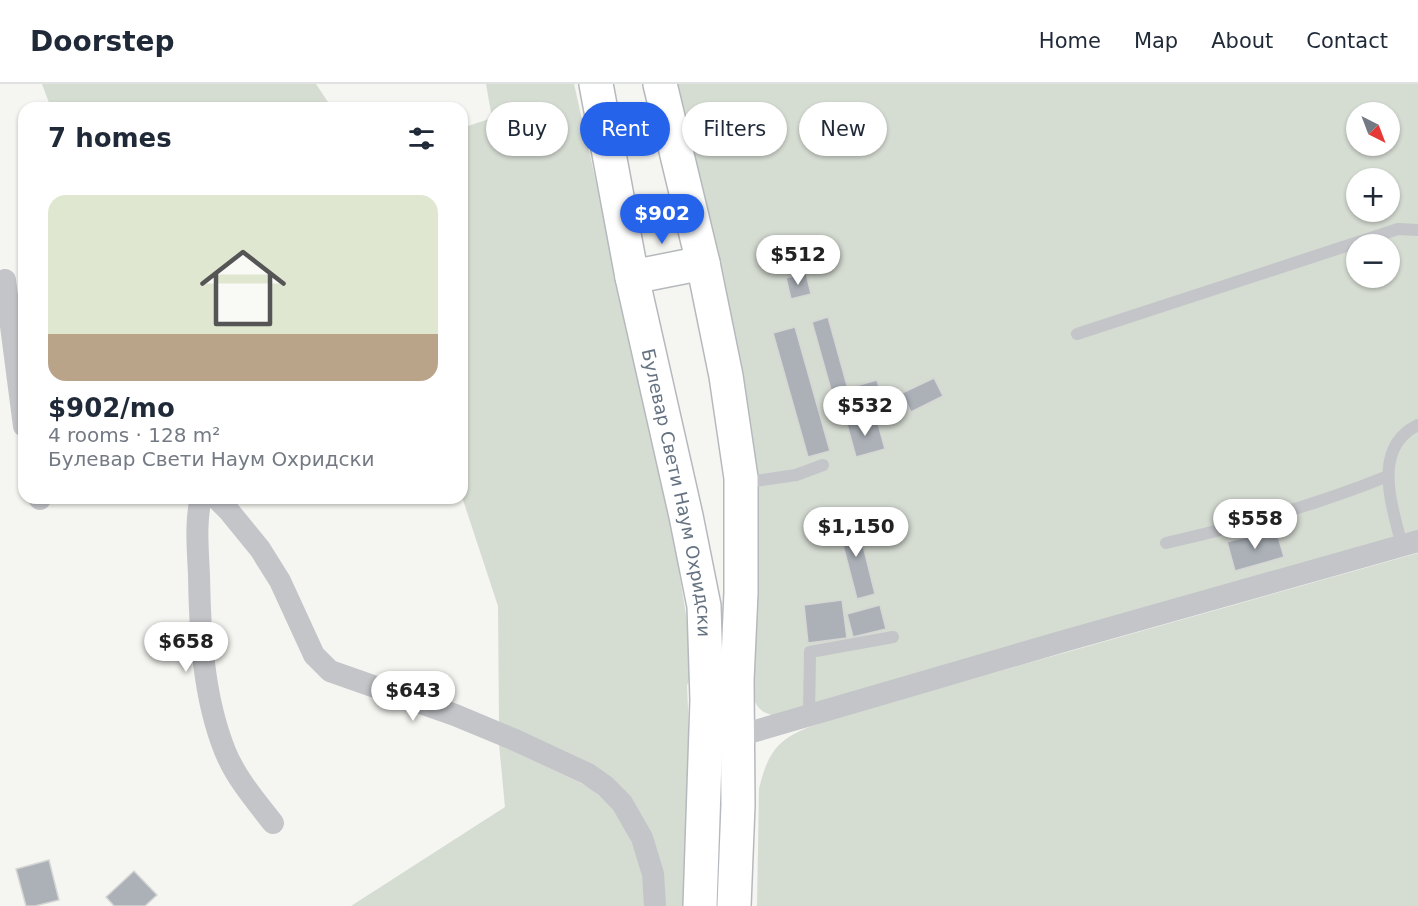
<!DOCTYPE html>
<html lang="en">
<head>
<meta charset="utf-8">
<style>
	:root { --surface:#fff; --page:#f2f2f3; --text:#1f2937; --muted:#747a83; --line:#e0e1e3; --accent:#2563eb }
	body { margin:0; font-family:"DejaVu Sans",sans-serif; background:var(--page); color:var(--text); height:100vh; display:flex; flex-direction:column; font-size:22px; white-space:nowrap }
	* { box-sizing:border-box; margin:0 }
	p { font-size:20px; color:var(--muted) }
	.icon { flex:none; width:33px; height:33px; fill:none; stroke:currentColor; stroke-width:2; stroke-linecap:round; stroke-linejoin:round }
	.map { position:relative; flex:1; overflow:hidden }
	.sheet { position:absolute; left:18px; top:18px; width:450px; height:402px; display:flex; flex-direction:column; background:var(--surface); border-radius:18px; box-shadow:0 2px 4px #0004 }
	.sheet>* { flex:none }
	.hud { position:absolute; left:486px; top:18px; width:570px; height:54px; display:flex; gap:12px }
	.needle { width:39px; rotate:138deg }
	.tools { position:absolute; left:1346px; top:18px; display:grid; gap:12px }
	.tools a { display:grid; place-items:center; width:54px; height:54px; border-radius:50%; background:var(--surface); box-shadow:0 2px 4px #0004; font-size:30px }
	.price { position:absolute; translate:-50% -51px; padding:0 14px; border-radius:21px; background:#fff; color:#222; font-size:20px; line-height:39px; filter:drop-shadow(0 2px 3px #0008) }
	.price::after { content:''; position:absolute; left:50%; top:36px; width:18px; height:14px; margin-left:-9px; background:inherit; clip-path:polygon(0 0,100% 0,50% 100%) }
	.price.selected { background:var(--accent); color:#fff }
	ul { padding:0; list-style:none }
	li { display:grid; align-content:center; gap:12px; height:318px; padding:0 30px }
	li span { display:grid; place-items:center; height:186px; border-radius:18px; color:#555 }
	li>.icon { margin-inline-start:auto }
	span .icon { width:108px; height:108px; fill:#fffc; stroke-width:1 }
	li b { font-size:26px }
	h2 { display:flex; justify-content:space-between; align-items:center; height:72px; padding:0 30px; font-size:26px }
	.tag { padding:0 21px; border-radius:27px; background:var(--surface); box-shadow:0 2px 4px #0004; font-size:21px; line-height:54px }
	.tag.selected { background:var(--accent); color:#fff }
	header { display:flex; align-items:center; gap:36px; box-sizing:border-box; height:84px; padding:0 30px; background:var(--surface); border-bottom:2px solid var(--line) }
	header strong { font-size:28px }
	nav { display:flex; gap:33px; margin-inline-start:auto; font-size:21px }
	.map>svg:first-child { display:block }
	.green { fill:#d5dcd2; fill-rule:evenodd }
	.building { fill:#abb1b7; stroke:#d6d6d4; stroke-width:1.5 }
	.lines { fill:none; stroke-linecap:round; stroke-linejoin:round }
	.secondary-casing { stroke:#b5b9bd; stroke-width:36 }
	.lane { stroke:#c3c5c9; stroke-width:12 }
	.street { stroke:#c3c5c9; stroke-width:22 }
	.secondary { stroke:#fff; stroke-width:33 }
	.labels { text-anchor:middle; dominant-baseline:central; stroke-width:6; stroke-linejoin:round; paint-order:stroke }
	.street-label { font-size:18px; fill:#657281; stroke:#fff }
</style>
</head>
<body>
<header>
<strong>Doorstep</strong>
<nav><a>Home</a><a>Map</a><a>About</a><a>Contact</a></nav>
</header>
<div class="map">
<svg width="1418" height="822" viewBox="0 0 1418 822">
	<rect width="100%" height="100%" fill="#f5f5f1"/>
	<!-- green -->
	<path class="green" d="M42 0H316L332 24H51Z
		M486 0H574L667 413 694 580 687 602 692 717 684 822H664L645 739 499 642 498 522 462 413V44L492 34Z
		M673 0H1418V447L776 632C763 629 758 626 753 613L756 490 755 368 712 159ZM1356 28H1389V62H1356ZM1356 94H1389V128H1356ZM1356 160H1389V194H1356Z
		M1418 469V822H757L759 705C771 652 791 650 837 633Z
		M499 660 589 703 615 726 639 772 647 822H351L505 723Z"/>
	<!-- building -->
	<path class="building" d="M806 189 811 210 791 215 786 194Z
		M828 233 856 334 840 338 812 238Z
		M795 243 830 367 808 373 773 249Z
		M934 294 943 312 911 328 902 309Z
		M877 296 887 333 858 341 848 304Z
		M856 334 858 341 877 336 885 365 856 373 846 337Z
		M856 433 875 510 857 515 837 438Z
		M1276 445 1284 473 1235 487 1227 458Z
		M842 516 847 554 808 559 804 521Z
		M880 521 886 545 853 553 847 530Z
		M49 776 59 816 35 822H26L16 785Z
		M134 787 157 811 145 822H114L106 813Z"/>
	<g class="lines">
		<!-- secondary casing -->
		<g class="secondary-casing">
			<g id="secondary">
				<path id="s1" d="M596 0 632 193 686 432 704 522 707 616 700 822"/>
				<path d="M660 0 703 179 726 292 741 394V509L737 596 738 721 734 822"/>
				<path d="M632 193 703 179"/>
			</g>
		</g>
		<!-- lane -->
		<path class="lane" d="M1077 250 1398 145 1418 146
			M742 399 796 391 823 381
			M1166 459C1242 442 1316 421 1388 392
			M1402 462C1393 424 1370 364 1418 341
			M809 632 810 568 893 553"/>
		<!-- street -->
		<path class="street" d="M5 196 24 342
			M39 414 40 415
			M201 414C195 438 198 467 199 491 200 549 203 612 225 667 236 694 255 716 273 739
			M216 414 229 427 260 465 280 497 314 571 330 587 455 631 515 656 588 690 605 702 622 719 642 754 653 790 655 822
			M738 652 1064 557 1418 457"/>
		<!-- secondary -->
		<use href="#secondary" class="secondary"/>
	</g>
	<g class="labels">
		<!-- street labels -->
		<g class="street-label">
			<text stroke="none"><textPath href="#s1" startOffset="417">Булевар Свети Наум Охридски</textPath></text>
		</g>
	</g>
</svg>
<div class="tools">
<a><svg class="needle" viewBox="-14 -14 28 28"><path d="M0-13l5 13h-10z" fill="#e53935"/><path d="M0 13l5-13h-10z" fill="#747a83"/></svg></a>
<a>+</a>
<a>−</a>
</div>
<b class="price selected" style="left:662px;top:161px">$902</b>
<b class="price" style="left:798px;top:202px">$512</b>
<b class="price" style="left:865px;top:353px">$532</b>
<b class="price" style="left:1255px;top:466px">$558</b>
<b class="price" style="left:856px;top:474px">$1,150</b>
<b class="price" style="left:186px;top:589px">$658</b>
<b class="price" style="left:413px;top:638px">$643</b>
<div class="hud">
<a class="tag">Buy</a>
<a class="tag selected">Rent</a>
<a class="tag">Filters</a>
<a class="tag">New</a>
</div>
<section class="sheet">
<h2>7 homes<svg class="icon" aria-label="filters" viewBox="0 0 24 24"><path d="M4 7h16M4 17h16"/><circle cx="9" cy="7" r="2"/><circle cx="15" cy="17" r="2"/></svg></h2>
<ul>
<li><span style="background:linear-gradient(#dfe7d0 75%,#b9a48a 0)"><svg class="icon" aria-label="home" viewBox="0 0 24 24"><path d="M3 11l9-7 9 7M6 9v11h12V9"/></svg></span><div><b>$902/mo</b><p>4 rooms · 128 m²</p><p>Булевар Свети Наум Охридски</p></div></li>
</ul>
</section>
</div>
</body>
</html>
